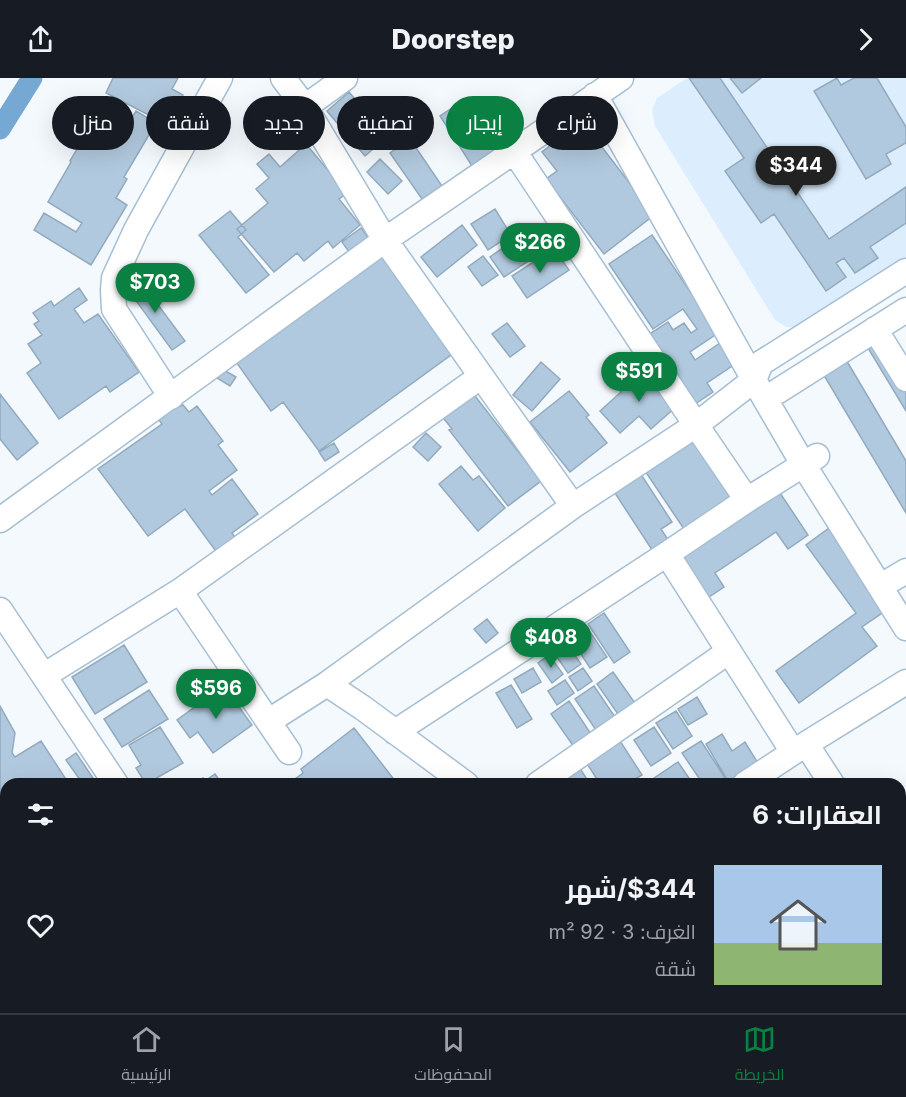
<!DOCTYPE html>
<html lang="ar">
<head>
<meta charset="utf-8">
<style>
	:root { --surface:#171b24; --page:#20242c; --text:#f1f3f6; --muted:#9ea1a6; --line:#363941; --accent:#0b8043 }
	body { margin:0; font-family:Inter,Cairo,sans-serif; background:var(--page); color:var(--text); direction:rtl; height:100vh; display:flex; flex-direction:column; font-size:22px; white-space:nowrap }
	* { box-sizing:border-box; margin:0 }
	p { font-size:20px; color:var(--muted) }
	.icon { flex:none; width:33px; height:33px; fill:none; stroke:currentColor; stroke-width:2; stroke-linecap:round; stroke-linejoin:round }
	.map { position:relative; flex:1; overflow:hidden; direction:ltr }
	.panel { position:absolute; left:0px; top:700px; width:906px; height:236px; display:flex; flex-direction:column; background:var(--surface); border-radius:18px 18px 0 0; box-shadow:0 6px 24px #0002; direction:rtl }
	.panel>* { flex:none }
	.guide { position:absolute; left:18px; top:18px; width:600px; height:54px; direction:rtl; display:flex; gap:12px }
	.price { position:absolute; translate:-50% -51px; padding:0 14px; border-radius:21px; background:var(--accent); color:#fff; font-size:20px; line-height:39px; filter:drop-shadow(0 2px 3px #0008) }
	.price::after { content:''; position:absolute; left:50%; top:36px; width:18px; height:14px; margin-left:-9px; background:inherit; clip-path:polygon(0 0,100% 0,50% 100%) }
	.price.on { background:#222; color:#fff }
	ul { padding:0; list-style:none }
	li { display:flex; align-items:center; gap:18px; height:150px; padding:0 24px }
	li+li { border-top:2px solid var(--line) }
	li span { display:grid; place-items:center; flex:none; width:168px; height:120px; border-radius:0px; color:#555 }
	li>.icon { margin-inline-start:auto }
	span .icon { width:72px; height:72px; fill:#fffc; stroke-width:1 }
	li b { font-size:26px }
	h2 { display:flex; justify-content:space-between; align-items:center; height:72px; padding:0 24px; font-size:26px }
	.pill { padding:0 21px; border-radius:27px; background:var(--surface); box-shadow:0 6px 24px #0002; font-size:21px; line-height:54px }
	.pill.on { background:var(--accent); color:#fff }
	header { display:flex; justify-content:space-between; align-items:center; height:78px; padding:0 24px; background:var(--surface); font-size:27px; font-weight:800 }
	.menu { display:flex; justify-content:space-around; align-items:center; height:84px; border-top:2px solid var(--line); background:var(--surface); font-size:16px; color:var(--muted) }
	.menu a { display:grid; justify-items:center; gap:3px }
	.menu .on { color:var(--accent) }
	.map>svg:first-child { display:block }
	.built { fill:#dceefe }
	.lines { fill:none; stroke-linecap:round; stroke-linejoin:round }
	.canal { stroke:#75a9d3; stroke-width:21 }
	.building { fill:#b1c9de; stroke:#92aabe; stroke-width:1.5 }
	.minor-casing { stroke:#a6bed3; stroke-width:27 }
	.minor { stroke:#fff; stroke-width:24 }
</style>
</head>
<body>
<header><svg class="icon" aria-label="forward" viewBox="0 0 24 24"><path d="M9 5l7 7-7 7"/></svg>Doorstep<svg class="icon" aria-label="share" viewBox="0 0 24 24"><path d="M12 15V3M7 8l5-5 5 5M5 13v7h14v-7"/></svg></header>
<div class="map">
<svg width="906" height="935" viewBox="0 0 906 935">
	<rect width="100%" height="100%" fill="#f4f9fe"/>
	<!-- built -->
	<path class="built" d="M687 0H906V181L803 249H786L775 242 655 48 652 32 657 20Z"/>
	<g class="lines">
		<!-- canal -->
		<path class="canal" d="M0 51 32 0"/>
	</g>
	<!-- building -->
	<path class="building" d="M113 0H178L172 11 183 17 168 47 106 15Z
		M689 0H720L829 161 906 109V145L870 169 878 180 855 195 844 180 836 185 846 199 826 213 774 136 761 145 725 93 744 80Z
		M730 0H761L742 15Z
		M837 0 841 7 854 0H877L906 49V65L886 76 891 86 866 101 814 13Z
		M349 14 370 39 363 45 380 65 365 78 327 33Z
		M99 22 115 31 111 38 127 48 136 33 156 45 124 99 127 101 116 120 127 127 91 187 34 152 44 135 76 154 82 145 48 124 71 84 70 83 87 54 94 58 99 50 86 43Z
		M464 22 498 76 474 91 440 38Z
		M582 43 654 137 604 176 546 101 557 93 542 74Z
		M410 61 442 108 422 121 390 75Z
		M306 66 347 115 339 121 360 147 333 170 328 163 304 183 297 175 274 194 237 151 268 125 256 111 269 100 257 86 269 76 280 89Z
		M380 81 402 103 388 116 367 94Z
		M495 131 511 157 488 172 471 146Z
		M230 133 246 152 238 159 269 197 246 215 199 157Z
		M462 147 477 167 437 199 421 179Z
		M361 150 455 274 319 373 283 324 271 333 234 281 359 188 342 164Z
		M652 157 718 255 690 274 695 282 720 265 735 286 707 305 713 314 695 326 648 257 668 244 673 252 684 245 691 255 697 251 683 231 653 251 609 186Z
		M518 159 533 180 504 199 490 179Z
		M557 175 569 192 527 220 512 198 541 179 544 184Z
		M483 178 498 197 482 208 468 189Z
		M138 200 185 263 172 272 126 209Z
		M79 210 87 222 74 231 84 245 98 236 139 294 110 314 106 308 59 341 27 295 41 285 28 266 42 257 34 246 39 243 33 235 51 223 54 228Z
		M507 245 525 268 510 279 492 256Z
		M891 255 906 281V333L868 270Z
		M845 280 906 383V435L822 294Z
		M541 284 560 301 532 333 513 317Z
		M642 290 677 328 651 351 639 338 620 355 600 333 621 314 619 311Z
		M222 291 236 299 230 308 217 300Z
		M468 309 541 403 508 428 449 352 452 351 437 332Z
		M569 313 589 337 586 339 607 365 570 394 530 344Z
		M0 316 38 365 17 382 0 361Z
		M183 327 189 334 197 328 223 363 218 367 237 392 209 413 212 417 232 401 258 436 232 455 237 462 218 476 185 431 148 458 98 391 162 346 159 342 172 331Z
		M426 355 441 369 428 383 413 369Z
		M691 357 734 421 686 454 643 390Z
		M334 365 339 374 325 383 319 374Z
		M461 388 473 402 479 398 505 430 478 453 439 406Z
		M640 395 672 444 661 451 672 468 656 478 613 412Z
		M780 415 808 457 788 471 776 454 715 495 724 509 706 521 680 481Z
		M829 450 888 531 862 549 877 568 799 625 776 593 856 535 806 467Z
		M604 535 630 574 614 585 588 546Z
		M487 541 498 555 486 565 474 551Z
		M586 548 607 579 590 590 570 559Z
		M565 563 581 586 568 595 552 572Z
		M124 567 147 604 95 636 72 599Z
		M549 577 563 596 552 605 538 585Z
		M533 590 541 604 522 615 514 601Z
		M583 590 592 603 578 613 569 599Z
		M613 594 637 628 620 639 597 606Z
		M565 602 574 615 557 627 548 613Z
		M511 607 532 641 517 650 496 615Z
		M224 608 252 647 213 675 198 654 190 660 177 642Z
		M594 608 617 642 598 655 575 621Z
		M149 612 168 641 122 669 104 641Z
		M697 619 707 636 688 647 678 631Z
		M569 623 591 656 574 669 551 636Z
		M0 628 15 655 12 675 15 679 41 663 69 706H6V811L0 802Z
		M676 633 692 658 673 671 656 645Z
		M160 649 183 685 146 706 136 690 141 687 129 667Z
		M654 649 671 675 651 688 634 662Z
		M354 650 396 704 393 706H288L303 695 301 691Z
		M722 656 732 673 745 664 759 687 729 705 706 666Z
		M620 663 642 697 627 706H600L586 684Z
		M701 663 729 706H703L682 675Z
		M76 675 97 706H83L66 682Z
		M678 684 693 706H650L648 704Z
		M579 689 590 706H551Z
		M215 696 222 706H194L203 700 206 702Z
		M234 701 238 706H225Z
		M0 890 6 898V919L3 921 0 918Z
		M20 930H40L44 935H14Z
		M87 930H213L209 935H82Z
		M290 930H336L339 935H287L286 932Z
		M344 930H381L373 935H347Z
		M420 930H498L502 935H414Z
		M519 930H539L542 934 540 935H522Z
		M558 930H562L565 935H550Z
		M574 930H620L624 935H578Z"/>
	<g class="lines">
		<!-- minor casing -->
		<g class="minor-casing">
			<path id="minor" d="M283 0 305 29 385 162 573 428
				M595 17 754 302 803 386 906 550
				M305 29 345 0
				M514 73 696 347 747 422
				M875 251 906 301
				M778 313 906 232
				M171 319 114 231 113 212 114 200 136 152 220 0
				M0 442 385 162 621 0
				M667 476 793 674
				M891 502 906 493
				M180 513 289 674
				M0 532 116 706
				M45 597 180 513 480 299
				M327 606 363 630 466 706
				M269 643 327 606 573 428 696 347 754 302 761 285 906 193
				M395 654 667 476 747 422 817 378
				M806 666 832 706
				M538 706 728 574
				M745 706 806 666 906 604
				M900 813 906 822
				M900 854 906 845
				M0 872 6 878
				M256 930 259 935
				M765 930 772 935
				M807 930V935
				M64 935 70 930
				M217 935 222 930
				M393 935 401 930
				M683 935 691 930"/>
		</g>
		<!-- minor -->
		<use href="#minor" class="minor"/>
	</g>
</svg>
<b class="price on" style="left:796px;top:119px">$344</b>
<b class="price" style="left:540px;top:196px">$266</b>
<b class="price" style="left:155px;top:236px">$703</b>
<b class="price" style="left:639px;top:325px">$591</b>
<b class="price" style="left:551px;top:591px">$408</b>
<b class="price" style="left:216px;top:642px">$596</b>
<div class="guide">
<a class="pill">شراء</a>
<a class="pill on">إيجار</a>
<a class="pill">تصفية</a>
<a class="pill">جديد</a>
<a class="pill">شقة</a>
<a class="pill">منزل</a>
</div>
<section class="panel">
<h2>العقارات: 6<svg class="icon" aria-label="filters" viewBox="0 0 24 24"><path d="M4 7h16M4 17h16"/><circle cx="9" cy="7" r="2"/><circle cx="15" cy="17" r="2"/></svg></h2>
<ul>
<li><span style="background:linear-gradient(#a9c7e8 65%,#8fb573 0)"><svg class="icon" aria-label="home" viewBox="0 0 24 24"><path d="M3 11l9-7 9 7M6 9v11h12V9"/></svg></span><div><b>$344/شهر</b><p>الغرف: 3 · 92 m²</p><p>شقة</p></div><svg class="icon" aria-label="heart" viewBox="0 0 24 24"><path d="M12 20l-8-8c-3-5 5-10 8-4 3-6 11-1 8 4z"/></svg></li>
</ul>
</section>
</div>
<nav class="menu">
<a class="on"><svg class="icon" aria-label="map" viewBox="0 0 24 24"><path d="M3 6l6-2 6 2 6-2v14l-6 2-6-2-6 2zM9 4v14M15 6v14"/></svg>الخريطة</a>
<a><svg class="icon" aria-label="saved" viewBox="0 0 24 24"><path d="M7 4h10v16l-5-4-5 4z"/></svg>المحفوظات</a>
<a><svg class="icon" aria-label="home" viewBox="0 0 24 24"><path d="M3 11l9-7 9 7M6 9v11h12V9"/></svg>الرئيسية</a>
</nav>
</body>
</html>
